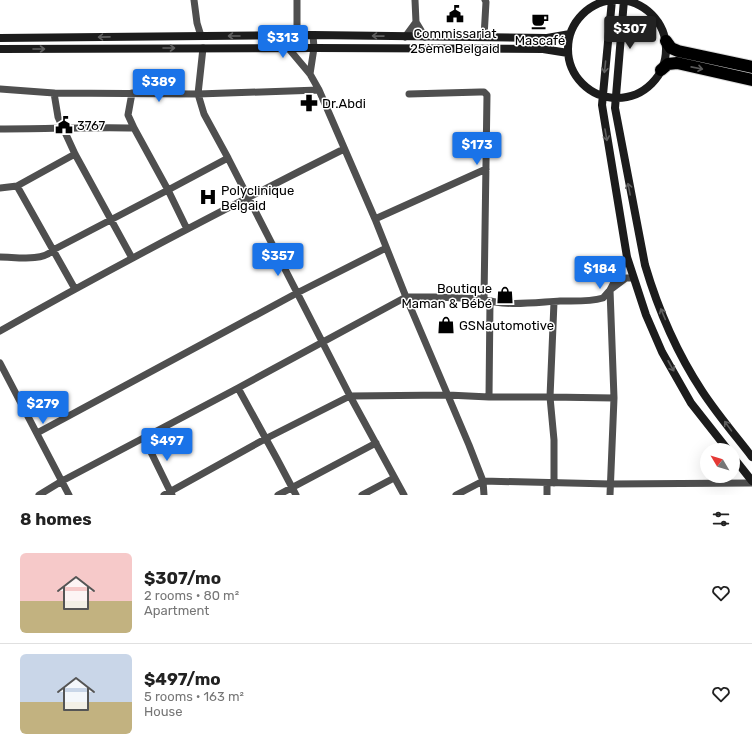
<!DOCTYPE html>
<html lang="en">
<head>
<meta charset="utf-8">
<style>
	:root { --surface:#fff; --page:#f6f6f6; --text:#222; --muted:#767676; --line:#e0e0e0; --accent:#1a73e8 }
	body { margin:0; font-family:Rubik,sans-serif; background:var(--page); color:var(--text); height:100vh; display:flex; flex-direction:column; font-size:15px; white-space:nowrap }
	* { box-sizing:border-box; margin:0 }
	p { font-size:13px; color:var(--muted) }
	.icon { flex:none; width:22px; height:22px; fill:none; stroke:currentColor; stroke-width:2; stroke-linecap:round; stroke-linejoin:round }
	.map { position:relative; height:495px; overflow:hidden }
	.panel { display:flex; flex-direction:column; background:var(--surface); flex:1 }
	.panel>* { flex:none }
	.needle { width:26px; rotate:308deg }
	.controls { position:absolute; left:700px; top:443px; display:grid; gap:8px }
	.controls a { display:grid; place-items:center; width:40px; height:40px; border-radius:50%; background:var(--surface); box-shadow:0 4px 16px #0002; font-size:20px }
	.price { position:absolute; translate:-50% -34px; padding:0 9px; border-radius:4px; background:var(--accent); color:#fff; font-size:13px; line-height:26px; filter:drop-shadow(0 1px 2px #0008) }
	.price::after { content:''; position:absolute; left:50%; top:24px; width:12px; height:9px; margin-left:-6px; background:inherit; clip-path:polygon(0 0,100% 0,50% 100%) }
	.price.on { background:#222; color:#fff }
	ul { padding:0; list-style:none }
	li { display:flex; align-items:center; gap:12px; height:100px; padding:0 20px }
	li+li { border-top:1px solid var(--line) }
	li span { display:grid; place-items:center; flex:none; width:112px; height:80px; border-radius:6px; color:#555 }
	li>.icon { margin-inline-start:auto }
	span .icon { width:48px; height:48px; fill:#fffc; stroke-width:1 }
	li b { font-size:17px }
	h2 { display:flex; justify-content:space-between; align-items:center; height:48px; padding:0 20px; font-size:17px }
	.map>svg:first-child { display:block }
	.lines { fill:none; stroke-linecap:round; stroke-linejoin:round }
	.highway-casing { stroke:#dbdbdb; stroke-width:14 }
	.street { stroke:#4f4f4f; stroke-width:7 }
	.secondary { stroke:#1c1c1c; stroke-width:8 }
	.highway { stroke:#000; stroke-width:12 }
	.oneway { stroke:#606060 }
	.oneway2 { stroke:#595959 }
	.labels { text-anchor:middle; dominant-baseline:central; stroke-width:3; stroke-linejoin:round; paint-order:stroke }
	.poi-label { font-size:13px; fill:#000; stroke:#fff; text-anchor:start }
</style>
</head>
<body>
<div class="map">
<svg width="752" height="495" viewBox="0 0 752 495">
	<rect width="100%" height="100%" fill="#fff"/>
	<g class="lines">
		<!-- highway casing -->
		<g class="highway-casing">
			<path id="highway" d="M666 41 671 48 678 51 752 67
				M661 70 668 64 677 63 752 80"/>
		</g>
		<!-- street -->
		<path class="street" d="M194 0 197 23 201 36
			M297 0V35
			M415 0 416 22
			M288 35 289 49 310 74 319 90 375 219 406 297 469 445 483 481 484 495
			M405 37 416 22 425 37
			M484 37 486 2 485 0
			M203 48 198 94 204 114 228 158 350 396 404 495
			M310 74 314 48 313 35
			M0 89 54 93 198 94 319 90
			M54 93 58 117 75 154 132 258
			M132 93 128 115 134 128 168 190 187 229
			M409 94 480 92H484L487 95 484 299
			M0 129C45 129 89 127 134 128
			M17 186 75 289
			M0 188 17 186 75 154
			M375 219 486 169
			M0 257C16 257 42 262 53 250L168 190 228 158
			M627 257 610 290 626 278H633
			M610 290 614 398 610 495
			M0 331C113 267 228 207 344 149
			M0 363 69 495
			M238 388 277 459 296 495
			M489 397 490 301
			M37 433 297 293 386 248
			M144 438 172 495
			M547 483V495
			M554 483V440L550 397 554 302
			M39 495 62 481 238 388 406 297H435L484 299C504 307 538 302 560 301 575 301 589 302 603 298L610 290
			M164 495 265 439 350 396 448 395 489 397H550L614 398
			M278 495 376 443
			M362 495 394 478
			M456 495 483 481 610 484 752 483"/>
		<!-- secondary -->
		<path class="secondary" d="M612 0 602 105 627 257 646 315 662 352 691 403 728 450
			M624 0 615 108 645 265C658 309 677 353 702 391 717 414 735 435 752 457
			M568 49a49 49 0 1 1 98 0a49 49 0 1 1-98 0Z
			M0 38 313 35 547 38 570 34
			M0 49 314 48 543 49 568 53
			M733 457 752 481"/>
		<!-- highway -->
		<use href="#highway" class="highway"/>
	</g>
	<!-- one-way arrows -->
	<defs><path id="oneway-shaft" d="M-6 0H5M1.5-3L5.5 0L1.5 3" fill="none" stroke-width="1.6" stroke-linecap="round" stroke-linejoin="round"/></defs>
	<g class="oneway">
		<use href="#oneway-shaft" transform="translate(234 36) rotate(180)"/>
		<use href="#oneway-shaft" transform="translate(378 36) rotate(-179)"/>
		<use href="#oneway-shaft" transform="translate(104 37) rotate(179)"/>
		<use href="#oneway-shaft" transform="translate(169 48)"/>
		<use href="#oneway-shaft" transform="translate(39 49)"/>
		<use href="#oneway-shaft" transform="translate(605 67) rotate(96)"/>
		<use href="#oneway-shaft" transform="translate(606 135) rotate(80)"/>
		<use href="#oneway-shaft" transform="translate(629 189) rotate(-101)"/>
		<use href="#oneway-shaft" transform="translate(663 314) rotate(-113)"/>
		<use href="#oneway-shaft" transform="translate(671 366) rotate(61)"/>
		<use href="#oneway-shaft" transform="translate(728 426) rotate(-126)"/>
	</g>
	<use class="oneway2" href="#oneway-shaft" transform="translate(697 68) rotate(11)"/>
	<!-- icons -->
	<defs>
		<g id="civic-bare" transform="scale(1.38)"><path d="M-.6-6.5H3V-4.5H.6V-3L4-1V1h2V6H-6V1h2V-1L-.6-3ZM-1.2 2.5V6h2.4V2.5Z" fill="#000" stroke="#fff" stroke-width="2.5" paint-order="stroke"/></g>
		<g id="cafe-bare" transform="scale(1.38)"><path d="M-5.5-4.5H6V0H3Q3 3.5 0 3.5H-2.5Q-5.5 3.5-5.5 0ZM3-3.2v2h1.7v-2ZM-6 4.5H4V6H-6Z" fill="#000" stroke="#fff" stroke-width="2.5" paint-order="stroke"/></g>
		<g id="pharmacy-bare" transform="scale(1.38)"><path d="M-2-6h4v4h4v4h-4v4h-4v-4h-4v-4h4Z" fill="#000" stroke="#fff" stroke-width="2.5" paint-order="stroke"/></g>
		<g id="hospital-bare" transform="scale(1.38)"><path d="M-5-5h3v3.5h4V-5h3V5h-3V1.5h-4V5h-3Z" fill="#000" stroke="#fff" stroke-width="2.5" paint-order="stroke"/></g>
		<g id="shop-bare" transform="scale(1.38)"><path d="M-5-2.5h2.3a2.7 3.5 0 0 1 5.4 0H5L5.5 6h-11ZM-1.5-2.5h3a1.5 2.3 0 0 0-3 0Z" fill="#000" stroke="#fff" stroke-width="2.5" paint-order="stroke"/></g>
	</defs>
	<g fill-rule="evenodd">
		<use href="#civic-bare" x="455" y="14"/>
		<use href="#cafe-bare" x="540" y="21"/>
		<use href="#pharmacy-bare" x="309" y="103"/>
		<use href="#civic-bare" x="64" y="125"/>
		<use href="#hospital-bare" x="208" y="197"/>
		<use href="#shop-bare" x="505" y="295"/>
		<use href="#shop-bare" x="446" y="325"/>
	</g>
	<g class="labels">
		<!-- poi labels -->
		<g class="poi-label">
			<text x="455" y="33" text-anchor="middle">Commissariat<tspan x="455" dy="15">25ème Belgaid</tspan></text>
			<text x="540" y="40" text-anchor="middle">Mascafé</text>
			<text x="322" y="103">Dr.Abdi</text>
			<text x="77" y="125">3767</text>
			<text x="221" y="190">Polyclinique<tspan x="221" dy="15">Belgaid</tspan></text>
			<text x="492" y="288" text-anchor="end">Boutique<tspan x="492" dy="15">Maman &amp; Bébé</tspan></text>
			<text x="459" y="325">GSNautomotive</text>
		</g>
	</g>
</svg>
<div class="controls">
<a><svg class="needle" viewBox="-14 -14 28 28"><path d="M0-13l5 13h-10z" fill="#e53935"/><path d="M0 13l5-13h-10z" fill="#767676"/></svg></a>
</div>
<b class="price on" style="left:630px;top:50px">$307</b>
<b class="price" style="left:283px;top:59px">$313</b>
<b class="price" style="left:159px;top:103px">$389</b>
<b class="price" style="left:477px;top:166px">$173</b>
<b class="price" style="left:278px;top:277px">$357</b>
<b class="price" style="left:600px;top:290px">$184</b>
<b class="price" style="left:43px;top:425px">$279</b>
<b class="price" style="left:167px;top:462px">$497</b>
</div>
<section class="panel">
<h2>8 homes<svg class="icon" aria-label="filters" viewBox="0 0 24 24"><path d="M4 7h16M4 17h16"/><circle cx="9" cy="7" r="2"/><circle cx="15" cy="17" r="2"/></svg></h2>
<ul>
<li><span style="background:linear-gradient(#f6c9c9 60%,#c2b280 0)"><svg class="icon" aria-label="home" viewBox="0 0 24 24"><path d="M3 11l9-7 9 7M6 9v11h12V9"/></svg></span><div><b>$307/mo</b><p>2 rooms · 80 m²</p><p>Apartment</p></div><svg class="icon" aria-label="heart" viewBox="0 0 24 24"><path d="M12 20l-8-8c-3-5 5-10 8-4 3-6 11-1 8 4z"/></svg></li>
<li><span style="background:linear-gradient(#c9d6e8 60%,#c2b280 0)"><svg class="icon" aria-label="home" viewBox="0 0 24 24"><path d="M3 11l9-7 9 7M6 9v11h12V9"/></svg></span><div><b>$497/mo</b><p>5 rooms · 163 m²</p><p>House</p></div><svg class="icon" aria-label="heart" viewBox="0 0 24 24"><path d="M12 20l-8-8c-3-5 5-10 8-4 3-6 11-1 8 4z"/></svg></li>
</ul>
</section>
</body>
</html>
